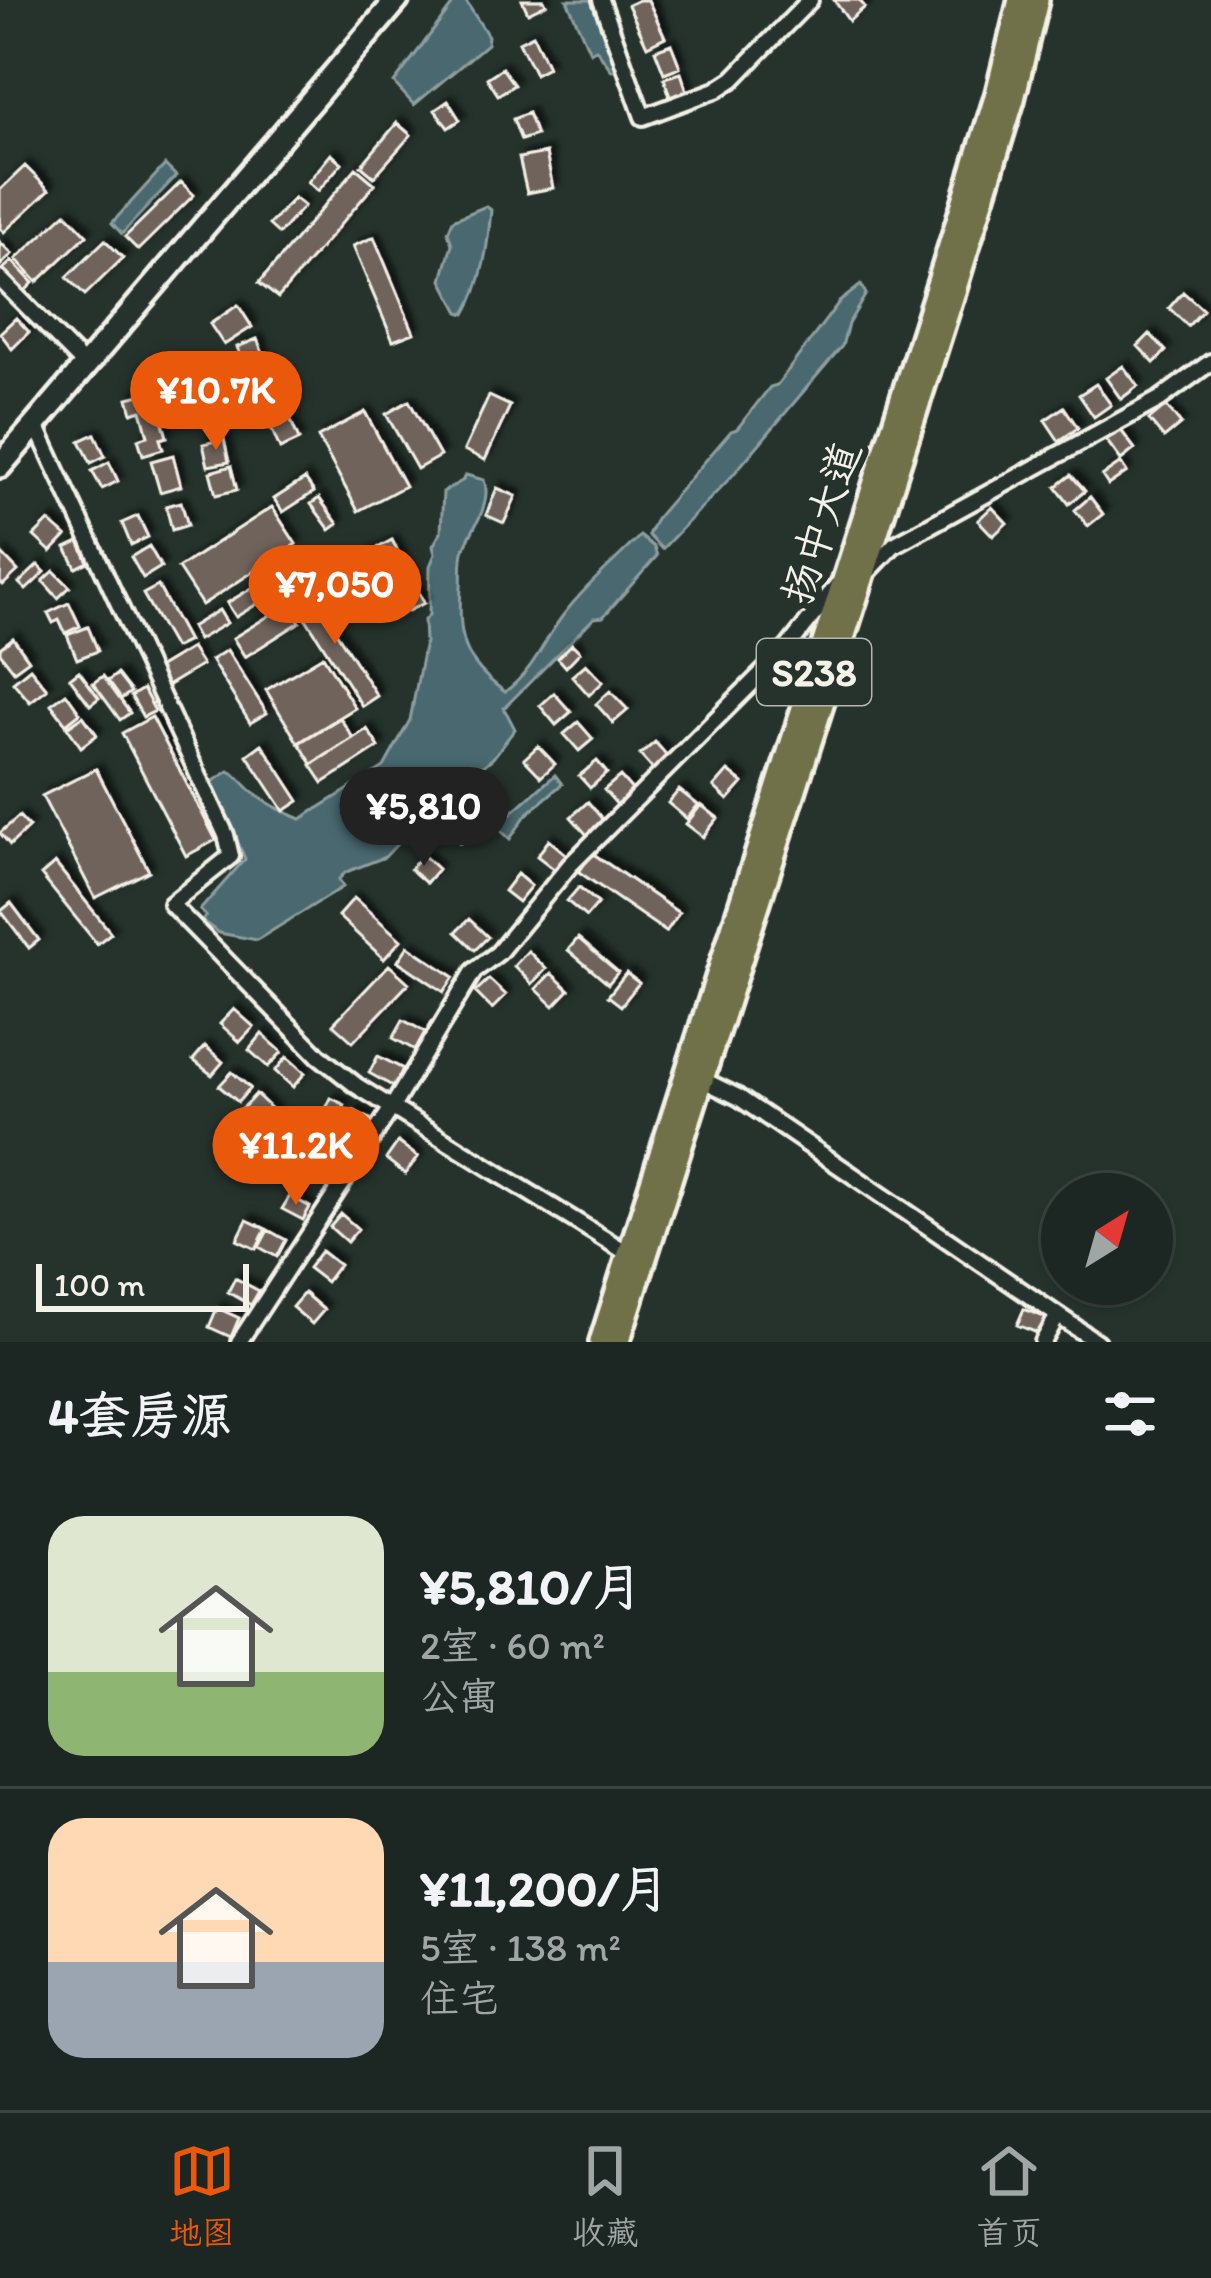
<!DOCTYPE html>
<html lang="zh">
<head>
<meta charset="utf-8">
<style>
	:root { --surface:#1c2622; --page:#252e2a; --text:#f1f3f6; --muted:#a0a5a5; --line:#3a4340; --accent:#ea580c }
	body { margin:0; font-family:Itim,"LXGW WenKai TC",sans-serif; background:var(--page); color:var(--text); height:100vh; display:flex; flex-direction:column; font-size:45px; white-space:nowrap }
	* { box-sizing:border-box; margin:0 }
	p { font-size:39px; color:var(--muted) }
	.icon { flex:none; width:66px; height:66px; fill:none; stroke:currentColor; stroke-width:2; stroke-linecap:round; stroke-linejoin:round }
	.map { position:relative; height:1342px; overflow:hidden }
	.panel { display:flex; flex-direction:column; background:var(--surface); flex:1 }
	.panel>* { flex:none }
	.needle { width:78px; rotate:37deg }
	.tools { position:absolute; left:1041px; top:1173px; display:grid; gap:24px }
	.tools a { display:grid; place-items:center; width:132px; height:132px; border-radius:50%; background:var(--surface); box-shadow:0 3px 9px #0004,0 0 0 3px var(--line); font-size:60px }
	.scale { position:absolute; left:36px; bottom:30px; width:213px; box-sizing:border-box; padding-left:12px; border:6px solid #f4f1e8; border-top:0; font-size:33px; line-height:42px; white-space:nowrap; color:#f4f1e8; -webkit-text-stroke:9px #26332d; paint-order:stroke }
	.price { position:absolute; translate:-50% -102px; padding:0 27px; border-radius:42px; background:var(--accent); color:#fff; font-size:39px; line-height:78px; filter:drop-shadow(0 3px 6px #0008) }
	.price::after { content:''; position:absolute; left:50%; top:72px; width:36px; height:27px; margin-left:-18px; background:inherit; clip-path:polygon(0 0,100% 0,50% 100%) }
	.price.active { background:#222; color:#fff }
	ul { padding:0; list-style:none }
	li { display:flex; align-items:center; gap:36px; height:300px; padding:0 48px }
	li+li { border-top:3px solid var(--line) }
	li span { display:grid; place-items:center; flex:none; width:336px; height:240px; border-radius:36px; color:#555 }
	li>.icon { margin-inline-start:auto }
	span .icon { width:144px; height:144px; fill:#fffc; stroke-width:1 }
	li b { font-size:51px }
	h2 { display:flex; justify-content:space-between; align-items:center; height:144px; padding:0 48px; font-size:51px }
	.dock { display:flex; justify-content:space-around; align-items:center; height:168px; border-top:3px solid var(--line); background:var(--surface); font-size:33px; color:var(--muted) }
	.dock a { display:grid; justify-items:center; gap:6px }
	.dock .active { color:var(--accent) }
	.map>svg:first-child { display:block }
	.water { fill:#49686f; stroke:#8d9f9f; stroke-width:3 }
	.building { fill:#6f635c; stroke:#f4f1e8; stroke-width:3; filter:url(#shadow) }
	.lines { fill:none; stroke-linecap:round; stroke-linejoin:round }
	.street-casing { stroke:#f4f1e8; stroke-width:22 }
	.secondary-casing { stroke:#f4f1e8; stroke-width:30 }
	.primary-casing { stroke:#f4f1e8; stroke-width:30 }
	.street { stroke:#26332d; stroke-width:14 }
	.secondary { stroke:#26332d; stroke-width:21 }
	.primary { stroke:#70704a; stroke-width:21 }
	.labels { text-anchor:middle; dominant-baseline:central; stroke-width:12; stroke-linejoin:round; paint-order:stroke }
	.shield { fill:#26332d; stroke:#b6b8b0; stroke-width:3 }
	.shield-label { font-size:39px; font-weight:bold; fill:#f4f1e8 }
	.street-label { font-size:42px; fill:#f4f1e8; stroke:#26332d }
</style>
</head>
<body>
<div class="map">
<svg width="1211" height="1342" viewBox="0 0 1211 1342">
	<defs>
		<filter id="shadow"><feDropShadow dx="5.5" dy="-5.5" stdDeviation="3" flood-color="#0009"/></filter>
	</defs>
	<rect width="100%" height="100%" fill="#26332d"/>
	<filter id="ink" filterUnits="userSpaceOnUse"><feTurbulence type="fractalNoise" baseFrequency=".00833" numOctaves="2"/><feDisplacementMap in="SourceGraphic" scale="24" xChannelSelector="R" yChannelSelector="G"/><feConvolveMatrix kernelMatrix="1 2 1 2 8 2 1 2 1" color-interpolation-filters="sRGB"/></filter>
	<g filter="url(#ink)">
		<!-- water -->
		<path class="water" d="M456 0H465L488 36 487 44 414 105 394 83Z
			M567 0H591L618 69 612 71 596 49 590 52Z
			M165 165 176 176 122 234 112 223Z
			M486 206 491 210C488 244 483 284 465 314L459 312 442 280 452 244 448 232 453 220Z
			M861 285 866 294 848 324 842 346 732 476 662 549 648 535 657 517 731 431 737 429 770 387 777 385 839 302Z
			M466 475 484 480C493 504 471 530 464 549 460 559 462 576 461 587 458 637 462 661 505 692 535 668 540 647 561 618 583 588 614 562 640 536L654 547 657 556 603 617 594 618 504 708 515 729 493 758 465 781 460 777 385 857 346 872 339 879 343 887 257 940 219 933 202 921 206 916 200 910 245 859 212 782 229 771C240 776 243 784 253 792 267 804 284 812 301 819L384 767 410 720 425 642 424 620 429 615 430 566 435 554 433 546 441 532 443 492 462 481Z
			M555 775 562 784 526 815 510 839 496 826Z"/>
		<!-- building -->
		<path class="building" d="M522 0H544L546 4 528 13Z
			M639 0H648L665 37 647 46 628 5Z
			M834 0H859L865 7 849 21Z
			M533 35 548 67 535 74 519 42Z
			M671 44 680 67 664 73 655 50Z
			M502 68 514 85 498 95 487 78Z
			M681 73 688 94 671 100 664 78Z
			M448 101 460 120 448 128 435 110Z
			M528 113 536 135 521 140 513 119Z
			M397 123 411 135 374 177 361 166Z
			M546 153 553 188 527 193 519 158Z
			M331 154 342 163 318 191 308 182Z
			M25 166 49 190 4 232 0 228V190Z
			M356 168 375 184 278 298 259 283Z
			M181 182 194 195 138 250 125 237Z
			M294 198 304 206 279 234 269 225Z
			M66 213 87 235 37 282 16 259Z
			M374 237 414 333 393 341 353 246Z
			M105 240 123 258 85 295 67 277Z
			M0 242 12 254 0 266Z
			M12 261 33 283 23 293 1 271Z
			M1183 292 1203 310 1188 326 1169 308Z
			M238 305 252 327 224 345 210 324Z
			M16 318 29 332 12 349 0 333Z
			M1150 334 1166 351 1154 363 1138 346Z
			M257 339 299 440 280 449 237 347Z
			M1123 366 1138 386 1121 399 1106 378Z
			M1096 384 1111 405 1094 417 1079 395Z
			M211 387 216 410 197 415 192 391Z
			M148 393 151 403 157 402 167 437 160 439 163 449 143 455 138 439 148 436 141 410 132 413 128 398Z
			M489 396 510 406 485 460 464 450Z
			M409 401 440 456 417 469 386 414Z
			M1166 406 1181 424 1164 438 1149 420Z
			M1064 407 1078 428 1059 441 1045 420Z
			M365 412 405 486 358 511 318 437Z
			M1120 429 1135 449 1121 460 1106 440Z
			M95 434 105 456 91 463 80 441Z
			M224 439 229 462 208 466 203 444Z
			M173 455 181 486 160 492 151 461Z
			M109 462 118 481 102 489 92 471Z
			M1121 463 1127 472 1108 485 1102 476Z
			M231 466 237 490 216 495 210 472Z
			M1071 475 1085 491 1069 504 1056 487Z
			M305 479 314 492 283 512 274 499Z
			M497 488 516 496 504 523 486 515Z
			M1090 497 1103 514 1088 526 1075 510Z
			M319 498 338 524 330 530 311 504Z
			M181 502 188 525 172 530 166 506Z
			M272 507 296 544 202 605 178 568Z
			M992 507 1007 523 993 536 978 520Z
			M138 516 148 537 131 545 122 523Z
			M49 521 66 536 51 552 34 536Z
			M392 540 424 603 398 616 366 554Z
			M79 542 88 562 76 568 66 548Z
			M149 546 161 567 143 578 131 557Z
			M1 553 18 571 3 585 0 582Z
			M38 565 45 572 26 590 19 583Z
			M54 571 70 587 58 598 43 581Z
			M262 582 270 596 236 617 227 603Z
			M158 586 188 641 174 648 143 594Z
			M308 588 377 696 362 706 292 597Z
			M69 603 80 626 65 633 59 620 53 623 48 613Z
			M288 604 300 622 245 657 233 638Z
			M219 610 227 623 198 640 191 627Z
			M88 627 98 651 77 659 67 635Z
			M13 638 29 660 14 671 0 653V648Z
			M572 644 580 652 566 667 558 658Z
			M191 648 202 665 167 686 156 669Z
			M227 650 267 713 250 723 211 660Z
			M323 656 355 708 298 743 266 690Z
			M586 664 603 682 589 695 572 676Z
			M30 668 47 689 30 702 13 682Z
			M79 671 99 698 90 705 70 678Z
			M117 674 131 692 121 699 108 681Z
			M103 676 130 713 120 720 93 683Z
			M143 689 155 711 143 717 131 696Z
			M610 691 628 710 613 723 596 704Z
			M66 693 80 713 66 724 51 704Z
			M554 693 571 712 556 725 540 706Z
			M83 716 97 735 81 747 67 727Z
			M152 717 216 840 186 856 122 733Z
			M340 718 353 738 312 764 299 743Z
			M578 722 593 739 579 751 564 734Z
			M367 729 379 747 323 783 311 765Z
			M655 742 671 760 656 773 640 755Z
			M262 744 299 801 284 811 247 755Z
			M538 746 555 764 541 777 524 759Z
			M597 761 607 773 590 788 579 776Z
			M96 769 149 871 95 898 42 796Z
			M728 771 743 783 728 800 714 787Z
			M620 776 635 793 619 807 604 790Z
			M679 790 698 805 687 819 668 803Z
			M588 802 604 821 587 835 571 817Z
			M701 805 718 818 703 837 686 824Z
			M458 813 474 829 460 843 444 828Z
			M19 816 29 827 10 845 0 833Z
			M549 840 567 855 555 870 537 856Z
			M592 853 679 913 666 932 579 872Z
			M423 855 438 869 426 883 410 869Z
			M55 863 111 933 97 944 41 875Z
			M517 874 531 886 518 902 504 891Z
			M579 887 598 903 586 917 567 901Z
			M354 898 401 940 384 959 338 916Z
			M11 903 39 940 29 948 1 911Z
			M469 919 488 937 475 950 456 932Z
			M578 938 618 972 608 984 568 950Z
			M408 946 454 977 444 992 398 961Z
			M528 951 546 969 532 984 514 966Z
			M389 965 409 983 353 1042 333 1024Z
			M551 973 569 990 554 1006 536 989Z
			M626 973 639 983 621 1006 608 996Z
			M489 979 506 995 492 1009 475 992Z
			M234 1009 254 1027 240 1042 220 1024Z
			M403 1020 425 1032 415 1050 393 1038Z
			M262 1034 282 1052 268 1067 249 1050Z
			M205 1046 223 1062 212 1075 193 1060Z
			M378 1056 403 1069 394 1087 369 1073Z
			M287 1057 305 1073 293 1087 275 1071Z
			M232 1072 250 1088 238 1102 219 1086Z
			M256 1094 275 1112 262 1126 243 1108Z
			M331 1098 345 1105 331 1136 316 1129Z
			M353 1110 370 1119 363 1134 346 1125Z
			M398 1142 418 1157 405 1174 386 1159Z
			M312 1146 332 1155 324 1174 303 1165Z
			M290 1196 310 1207 303 1220 282 1209Z
			M341 1214 358 1229 347 1242 330 1227Z
			M247 1220 266 1229 256 1249 237 1240Z
			M268 1230 286 1240 277 1257 259 1247Z
			M321 1251 339 1265 326 1282 308 1268Z
			M235 1278 259 1291 251 1305 228 1292Z
			M304 1293 324 1310 312 1324 292 1307Z
			M217 1308 239 1318 231 1337 209 1327Z
			M1024 1309 1047 1318 1040 1334 1017 1325Z"/>
		<g class="lines">
			<!-- street casing -->
			<g class="street-casing">
				<path id="street" d="M601 0 643 117 716 90 733 79 810 0
					M0 279 87 367
					M36 425 226 835 231 856 171 904 319 1056 357 1086 629 1254
					M869 571 894 545 1160 399 1211 362
					M697 1077 738 1097 1097 1342
					M239 1342 391 1109 474 971 498 953 570 865 788 647 837 585
					M1043 1342 1057 1317"/>
			</g>
			<!-- secondary casing -->
			<g class="secondary-casing">
				<path id="secondary" d="M0 466 397 0"/>
			</g>
			<!-- primary casing -->
			<g class="primary-casing">
				<path id="primary" d="M601 1342 939 282 997 94 1020 0
					M618 1342 955 288 1013 99 1037 0"/>
			</g>
			<!-- street -->
			<use href="#street" class="street"/>
			<!-- secondary -->
			<use href="#secondary" class="secondary"/>
			<!-- primary -->
			<use href="#primary" class="primary"/>
		</g>
	</g>
	<g class="labels">
		<!-- shield labels -->
		<rect class="shield" x="757" y="639" width="114" height="66" rx="9"/>
		<g class="shield-label">
			<text x="814" y="672">S238</text>
		</g>
		<!-- street labels -->
		<g class="street-label">
			<text transform="translate(821 523) rotate(-72)">扬中大道</text>
		</g>
	</g>
</svg>
<div class="tools">
<a><svg class="needle" viewBox="-14 -14 28 28"><path d="M0-13l5 13h-10z" fill="#e53935"/><path d="M0 13l5-13h-10z" fill="#a0a5a5"/></svg></a>
</div>
<div class="scale">100 m</div>
<b class="price" style="left:216px;top:453px">¥10.7K</b>
<b class="price" style="left:335px;top:647px">¥7,050</b>
<b class="price active" style="left:424px;top:869px">¥5,810</b>
<b class="price" style="left:296px;top:1208px">¥11.2K</b>
</div>
<section class="panel">
<h2>4套房源<svg class="icon" aria-label="filters" viewBox="0 0 24 24"><path d="M4 7h16M4 17h16"/><circle cx="9" cy="7" r="2"/><circle cx="15" cy="17" r="2"/></svg></h2>
<ul>
<li><span style="background:linear-gradient(#dfe7d0 65%,#8fb573 0)"><svg class="icon" aria-label="home" viewBox="0 0 24 24"><path d="M3 11l9-7 9 7M6 9v11h12V9"/></svg></span><div><b>¥5,810/月</b><p>2室 · 60 m²</p><p>公寓</p></div></li>
<li><span style="background:linear-gradient(#ffd9b3 60%,#9aa5b1 0)"><svg class="icon" aria-label="home" viewBox="0 0 24 24"><path d="M3 11l9-7 9 7M6 9v11h12V9"/></svg></span><div><b>¥11,200/月</b><p>5室 · 138 m²</p><p>住宅</p></div></li>
</ul>
</section>
<nav class="dock">
<a class="active"><svg class="icon" aria-label="map" viewBox="0 0 24 24"><path d="M3 6l6-2 6 2 6-2v14l-6 2-6-2-6 2zM9 4v14M15 6v14"/></svg>地图</a>
<a><svg class="icon" aria-label="saved" viewBox="0 0 24 24"><path d="M7 4h10v16l-5-4-5 4z"/></svg>收藏</a>
<a><svg class="icon" aria-label="home" viewBox="0 0 24 24"><path d="M3 11l9-7 9 7M6 9v11h12V9"/></svg>首页</a>
</nav>
</body>
</html>
